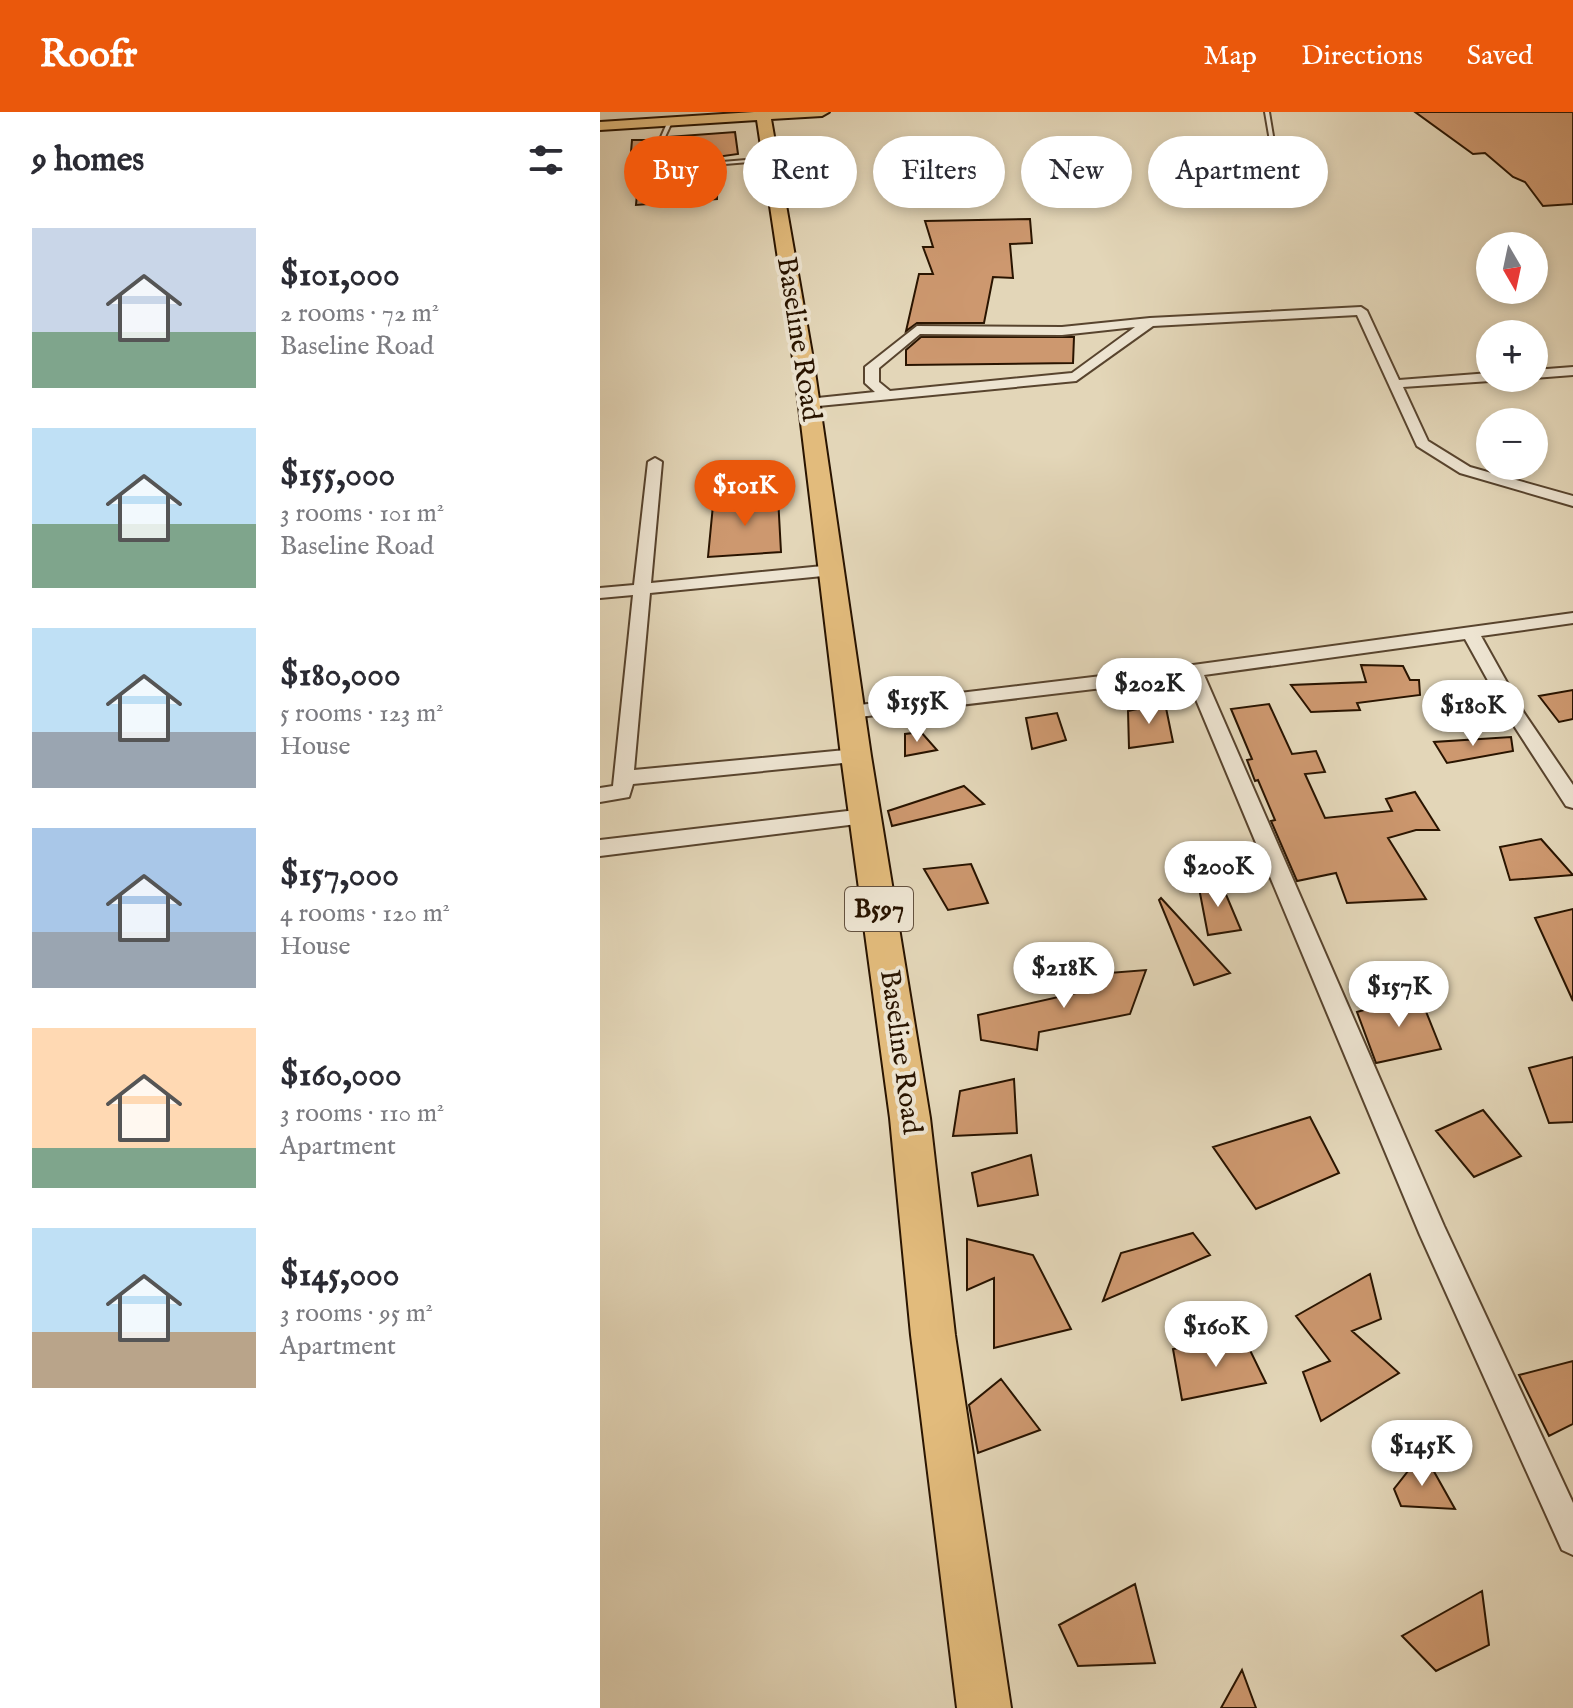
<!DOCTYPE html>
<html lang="en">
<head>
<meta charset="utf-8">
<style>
	:root { --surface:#fff; --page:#f7f7f7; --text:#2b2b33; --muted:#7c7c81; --accent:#ea580c }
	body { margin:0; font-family:"IM FELL English",serif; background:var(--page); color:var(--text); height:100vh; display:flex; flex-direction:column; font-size:30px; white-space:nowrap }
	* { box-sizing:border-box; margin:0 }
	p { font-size:26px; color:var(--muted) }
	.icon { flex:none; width:44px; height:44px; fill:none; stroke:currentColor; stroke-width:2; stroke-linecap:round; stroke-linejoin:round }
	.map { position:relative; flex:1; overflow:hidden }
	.details { display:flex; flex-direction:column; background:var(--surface); width:600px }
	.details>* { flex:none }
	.hud { position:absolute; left:24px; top:24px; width:760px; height:72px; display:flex; gap:16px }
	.needle { width:52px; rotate:171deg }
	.controls { position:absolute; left:876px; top:120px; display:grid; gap:16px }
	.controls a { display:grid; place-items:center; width:72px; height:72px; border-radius:50%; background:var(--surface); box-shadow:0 4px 12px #0003; font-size:40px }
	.price { position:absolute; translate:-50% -68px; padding:0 18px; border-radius:28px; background:#fff; color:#222; font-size:26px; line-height:52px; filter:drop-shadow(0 2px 4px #0008) }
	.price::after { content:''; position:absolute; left:50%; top:48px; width:24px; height:18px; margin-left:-12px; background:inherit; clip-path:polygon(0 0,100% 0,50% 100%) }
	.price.selected { background:var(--accent); color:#fff }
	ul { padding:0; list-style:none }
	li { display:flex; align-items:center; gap:24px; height:200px; padding:0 32px }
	li span { display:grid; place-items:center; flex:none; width:224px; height:160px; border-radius:0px; color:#555 }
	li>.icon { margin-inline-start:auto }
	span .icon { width:96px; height:96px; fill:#fffc; stroke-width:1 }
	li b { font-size:34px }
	h2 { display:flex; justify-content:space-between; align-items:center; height:96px; padding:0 32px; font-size:34px }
	.pill { padding:0 28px; border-radius:36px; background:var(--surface); box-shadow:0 4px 12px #0003; font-size:28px; line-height:72px }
	.pill.selected { background:var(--accent); color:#fff }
	header { display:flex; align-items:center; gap:48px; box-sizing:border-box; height:112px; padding:0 40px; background:var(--accent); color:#fff }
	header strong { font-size:38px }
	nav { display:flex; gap:44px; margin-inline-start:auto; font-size:28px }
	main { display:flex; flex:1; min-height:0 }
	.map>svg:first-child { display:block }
	.building { fill:#cd986f; stroke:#291400; stroke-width:2 }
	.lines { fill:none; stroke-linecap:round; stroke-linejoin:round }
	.lane-casing { stroke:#58442e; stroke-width:4 }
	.street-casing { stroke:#58442e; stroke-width:4 }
	.primary-casing { stroke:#291400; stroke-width:4 }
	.lane { fill:#ede4d1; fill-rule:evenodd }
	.street { fill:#ede4d1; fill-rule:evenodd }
	.primary { fill:#e2bb7c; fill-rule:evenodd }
	.labels { text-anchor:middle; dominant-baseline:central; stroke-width:8; stroke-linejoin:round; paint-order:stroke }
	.shield { fill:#ede4d1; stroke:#64523f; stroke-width:2 }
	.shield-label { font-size:26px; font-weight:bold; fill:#291400 }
	.street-label { font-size:28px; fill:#291400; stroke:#ede4d1 }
</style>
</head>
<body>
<header>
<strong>Roofr</strong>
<nav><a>Map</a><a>Directions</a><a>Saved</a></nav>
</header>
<main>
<section class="details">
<h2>9 homes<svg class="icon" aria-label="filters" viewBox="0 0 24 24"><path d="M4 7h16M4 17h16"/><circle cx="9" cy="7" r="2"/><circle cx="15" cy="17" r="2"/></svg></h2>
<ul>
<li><span style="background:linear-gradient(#c9d6e8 65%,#7fa58c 0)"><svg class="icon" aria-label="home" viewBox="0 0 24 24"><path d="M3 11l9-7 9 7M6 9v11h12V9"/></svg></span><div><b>$101,000</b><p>2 rooms · 72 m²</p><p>Baseline Road</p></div></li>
<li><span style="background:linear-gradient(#bfe0f5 60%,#7fa58c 0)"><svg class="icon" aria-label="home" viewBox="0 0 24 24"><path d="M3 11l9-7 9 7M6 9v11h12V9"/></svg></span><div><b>$155,000</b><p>3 rooms · 101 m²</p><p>Baseline Road</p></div></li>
<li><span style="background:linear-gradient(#bfe0f5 65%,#9aa5b1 0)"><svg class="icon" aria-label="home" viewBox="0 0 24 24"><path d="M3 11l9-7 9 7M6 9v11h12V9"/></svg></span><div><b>$180,000</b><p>5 rooms · 123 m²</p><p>House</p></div></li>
<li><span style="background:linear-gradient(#a9c7e8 65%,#9aa5b1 0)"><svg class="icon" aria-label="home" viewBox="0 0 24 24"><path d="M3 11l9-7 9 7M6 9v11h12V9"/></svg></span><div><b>$157,000</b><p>4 rooms · 120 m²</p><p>House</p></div></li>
<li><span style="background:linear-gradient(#ffd9b3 75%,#7fa58c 0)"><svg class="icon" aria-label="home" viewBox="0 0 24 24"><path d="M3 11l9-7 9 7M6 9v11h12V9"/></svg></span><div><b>$160,000</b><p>3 rooms · 110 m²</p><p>Apartment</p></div></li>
<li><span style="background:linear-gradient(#bfe0f5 65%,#b9a48a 0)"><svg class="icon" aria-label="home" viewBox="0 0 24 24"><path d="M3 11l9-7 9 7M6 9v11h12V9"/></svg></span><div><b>$145,000</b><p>3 rooms · 95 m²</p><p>Apartment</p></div></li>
</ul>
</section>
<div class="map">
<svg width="973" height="1596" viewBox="0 0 973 1596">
	<rect width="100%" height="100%" fill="#e3d6b8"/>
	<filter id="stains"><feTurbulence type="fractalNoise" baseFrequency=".0025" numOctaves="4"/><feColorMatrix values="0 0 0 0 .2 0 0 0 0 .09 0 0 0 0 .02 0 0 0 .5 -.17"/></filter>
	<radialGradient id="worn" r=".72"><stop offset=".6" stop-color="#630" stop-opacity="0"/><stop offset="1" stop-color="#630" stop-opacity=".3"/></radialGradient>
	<!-- building -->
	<path class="building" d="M815 0H973V92L943 94 925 70 913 65 885 41 873 42Z
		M135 20 138 42 60 53 65 60 118 56 117 87 36 93 40 51 30 52 32 28H65L68 25Z
		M430 107 432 131 410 132 413 166 393 165 384 211H317L306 219 319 162H333L323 135H333L325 109Z
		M321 225H474L473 251 306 253V238Z
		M178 385 181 440 108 445 113 393Z
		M761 553 803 554 810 568H819L820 583 757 591 760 598 711 600 691 573 766 570Z
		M973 578V607L959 610 939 584Z
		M565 591 573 630 529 636 528 599Z
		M669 592 692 642 716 639 725 660 705 662 725 706 792 699 786 687 815 680 839 718H816L788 726 826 787 747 791 736 761 697 769 671 709 675 708 658 668 655 669 647 648 652 647 631 597Z
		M457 601 466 628 432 637 426 606Z
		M321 620 337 638 305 644V622Z
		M911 625 913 639 847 651 834 630Z
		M364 674 384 692 292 714 288 699Z
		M941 727 973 763 910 768 900 735Z
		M371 752 388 791 348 798 324 757Z
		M619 766 641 818 608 823 599 776Z
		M561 786 630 861 594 873 559 788Z
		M973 797V889L935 806Z
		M546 858 530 902 439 920 437 938 381 928 378 903 481 880 484 863Z
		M819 882 841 937 776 951 757 900Z
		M973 945V1010L949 1011 929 956Z
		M414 967 417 1021 353 1024 360 979Z
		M883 998 921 1044 874 1065 836 1019Z
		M710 1005 739 1061 656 1097 613 1035Z
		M431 1043 438 1083 378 1094 372 1061Z
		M593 1121 610 1143 503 1189 521 1141Z
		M367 1127 433 1143 471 1217 394 1236V1166L367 1178Z
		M770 1162 781 1207 752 1219 799 1261 721 1309 703 1260 730 1249 696 1204Z
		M645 1228 666 1271 582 1288 573 1237Z
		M973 1249V1312L949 1324 919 1263Z
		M401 1267 440 1318 378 1341 369 1293Z
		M823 1340 855 1397 801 1394 794 1377Z
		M535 1472 555 1551 478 1554 459 1513Z
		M882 1479 889 1533 836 1559 802 1524Z
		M642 1558 656 1596H621Z"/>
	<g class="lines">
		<!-- lane casing -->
		<g class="lane-casing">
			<path id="lane" d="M665 0H669L674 30 670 29Z
				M68 9 72 10 65 25H61Z
				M170 46 172 48 65 57 62 55Z"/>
		</g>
		<!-- street casing -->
		<g class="street-casing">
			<path id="street" d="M761 195 767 199 799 268 890 261V266H896L890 269 803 275 828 329 870 355 973 384V394L860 361 817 334 757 203 553 214 476 269 208 295 201 291 208 287 275 280 265 271V255L317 214 462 215 550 206ZM535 215 472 261 290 279 279 270V256L320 222 462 223Z
				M973 255V263L934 266V258Z
				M55 346 62 350 51 471 233 453 241 458 233 463 50 481 34 658 256 637 266 644 263 649 33 672 29 685 0 690V676L13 674 33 483 0 486V476L34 473 48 350Z
				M973 501V511L881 524 924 601 973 673V696L966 694 907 603 865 527 604 563 844 1114 973 1391V1443L962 1438 820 1123 587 566 251 606 242 600 251 594 593 553Z
				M265 697 272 699 275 704 272 709 265 711 0 744V728Z"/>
		</g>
		<!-- primary casing -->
		<g class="primary-casing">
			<path id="primary" d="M154 0H229L222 4 171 7 214 253 271 644 330 1006 355 1223 411 1596H357L311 1223 290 1006 241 644 194 253 157 8 0 18V10Z"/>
		</g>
		<!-- lane -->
		<use href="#lane" class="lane"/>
		<!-- street -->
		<use href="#street" class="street"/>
		<!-- primary -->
		<use href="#primary" class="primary"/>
	</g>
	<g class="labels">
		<!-- shield labels -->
		<rect class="shield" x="245" y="775" width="68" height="44" rx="6"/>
		<g class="shield-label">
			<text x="279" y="797">B597</text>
		</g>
		<!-- street labels -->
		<g class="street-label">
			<text transform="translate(198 227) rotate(81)">Baseline Road</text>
			<text transform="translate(300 940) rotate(82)">Baseline Road</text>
		</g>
	</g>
	<rect width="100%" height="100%" filter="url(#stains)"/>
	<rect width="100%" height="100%" fill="url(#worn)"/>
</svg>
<div class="controls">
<a><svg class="needle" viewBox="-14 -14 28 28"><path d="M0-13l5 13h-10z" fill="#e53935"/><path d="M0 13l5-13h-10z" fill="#7c7c81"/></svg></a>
<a>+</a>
<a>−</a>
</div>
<b class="price selected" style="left:145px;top:416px">$101K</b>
<b class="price" style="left:549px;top:614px">$202K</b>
<b class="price" style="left:317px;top:632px">$155K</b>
<b class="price" style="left:873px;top:636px">$180K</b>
<b class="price" style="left:618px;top:797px">$200K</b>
<b class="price" style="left:464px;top:898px">$218K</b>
<b class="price" style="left:799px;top:917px">$157K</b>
<b class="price" style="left:616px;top:1257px">$160K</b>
<b class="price" style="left:822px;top:1376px">$145K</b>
<div class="hud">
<a class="pill selected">Buy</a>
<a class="pill">Rent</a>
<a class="pill">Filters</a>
<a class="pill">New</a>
<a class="pill">Apartment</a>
</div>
</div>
</main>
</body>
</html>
